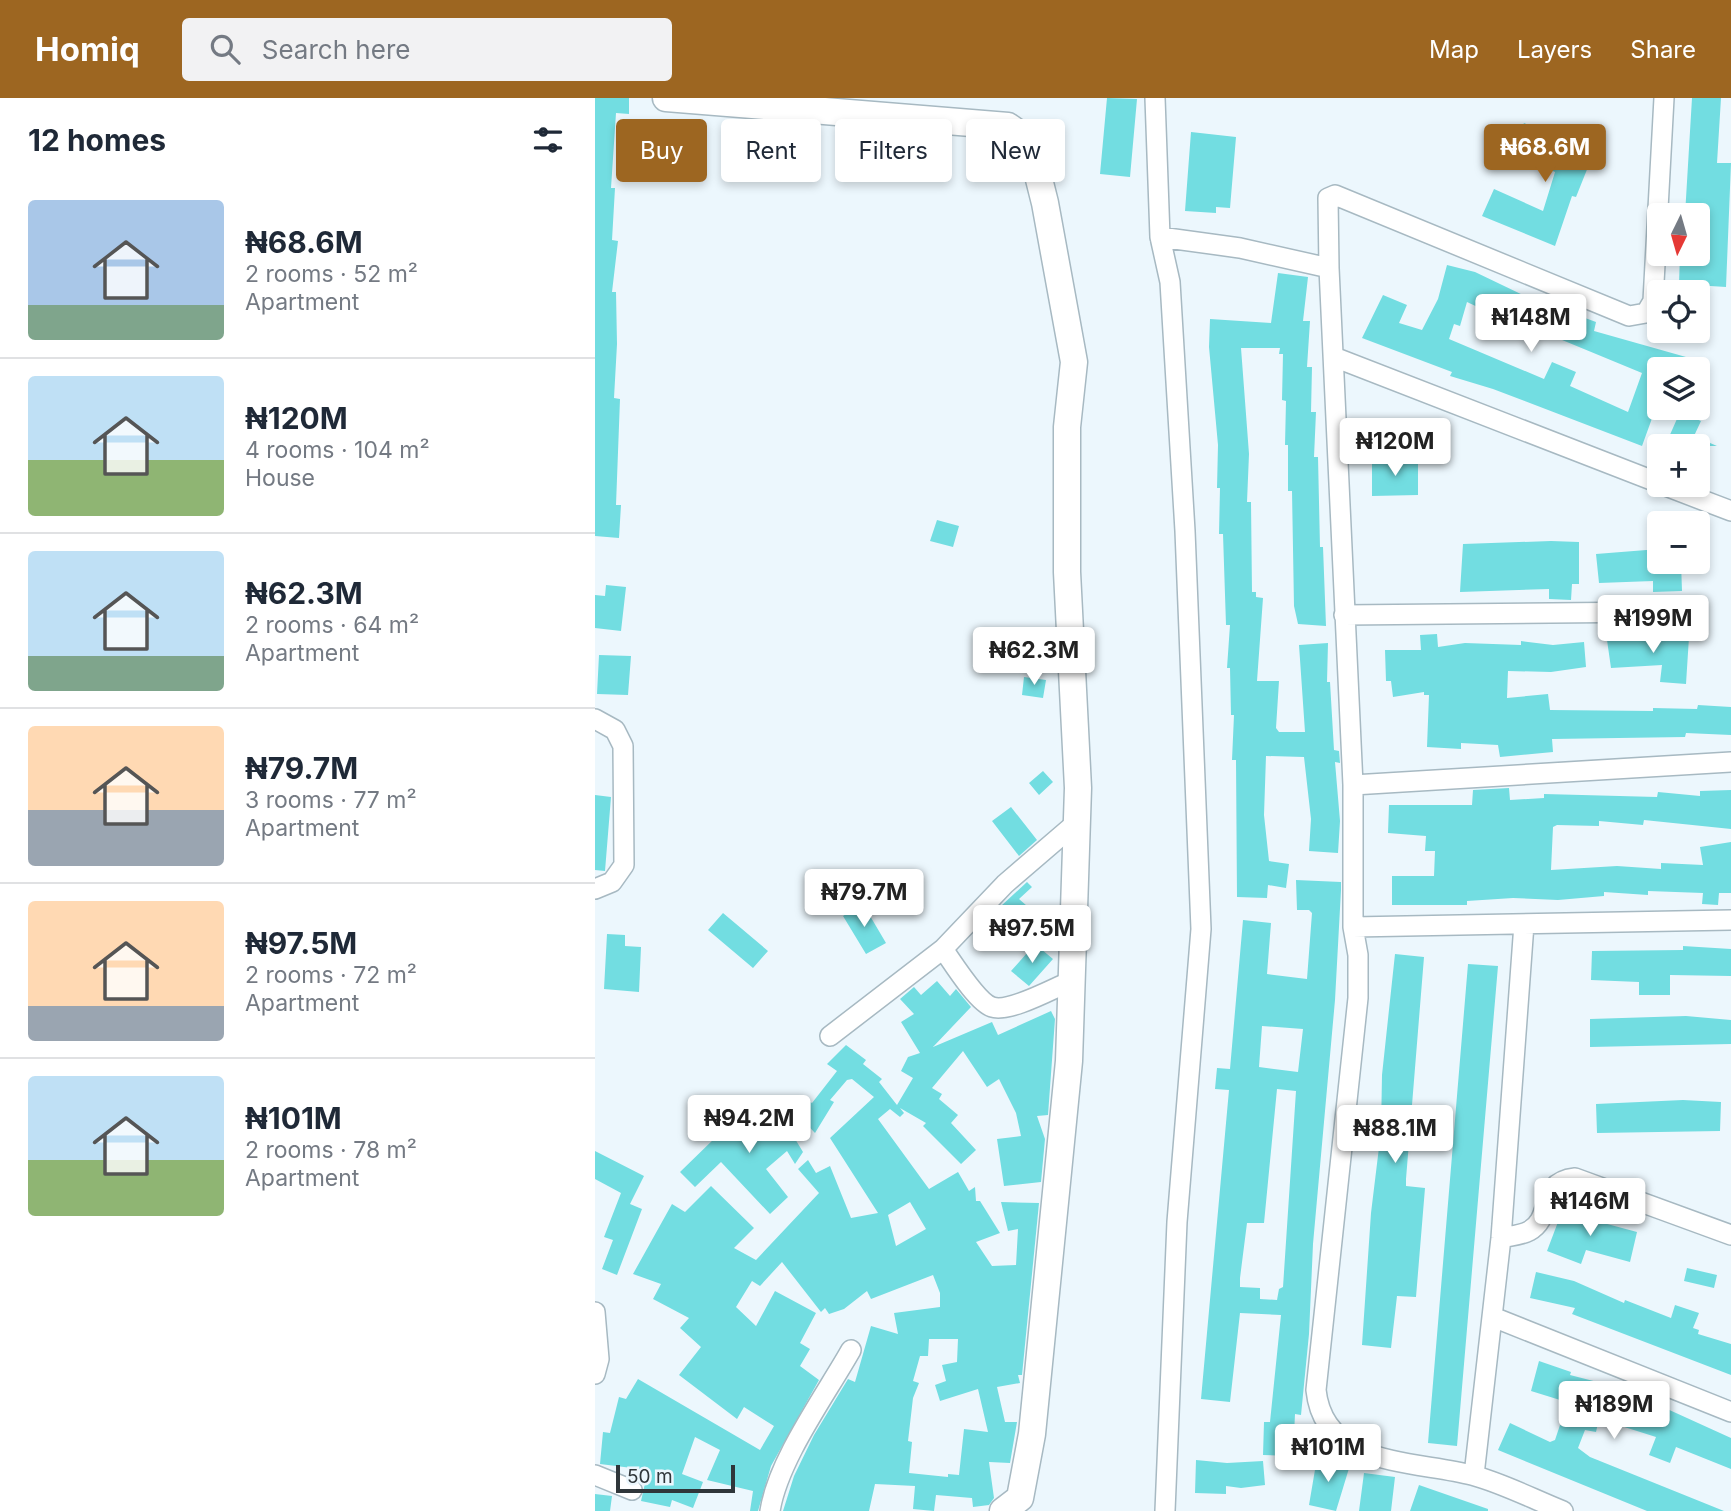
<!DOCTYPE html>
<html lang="en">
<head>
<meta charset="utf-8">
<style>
	:root { --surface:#fff; --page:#f2f2f3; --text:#1f2937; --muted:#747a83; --line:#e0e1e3; --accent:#9d6621 }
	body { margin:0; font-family:Inter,sans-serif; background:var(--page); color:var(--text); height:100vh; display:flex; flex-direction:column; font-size:26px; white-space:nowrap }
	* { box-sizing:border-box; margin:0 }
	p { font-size:23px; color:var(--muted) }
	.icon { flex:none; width:38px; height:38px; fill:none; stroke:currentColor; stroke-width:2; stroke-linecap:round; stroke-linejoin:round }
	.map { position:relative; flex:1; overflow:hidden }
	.details { display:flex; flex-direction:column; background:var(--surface); width:595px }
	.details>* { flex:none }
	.guide { position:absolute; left:21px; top:21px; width:665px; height:63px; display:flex; gap:14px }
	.needle { width:46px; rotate:185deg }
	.tools { position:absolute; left:1052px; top:105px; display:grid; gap:14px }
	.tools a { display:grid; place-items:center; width:63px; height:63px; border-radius:7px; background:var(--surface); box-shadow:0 4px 10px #0003; font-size:35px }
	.scale { position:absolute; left:21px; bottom:18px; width:119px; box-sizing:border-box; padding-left:7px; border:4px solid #2f363a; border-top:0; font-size:19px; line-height:24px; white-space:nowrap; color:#2f363a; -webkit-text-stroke:5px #ecf7fd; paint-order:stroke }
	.price { position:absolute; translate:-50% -60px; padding:0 16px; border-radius:7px; background:#fff; color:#222; font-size:23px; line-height:46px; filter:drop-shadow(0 2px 4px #0008) }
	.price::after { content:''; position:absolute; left:50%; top:42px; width:21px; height:16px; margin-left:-10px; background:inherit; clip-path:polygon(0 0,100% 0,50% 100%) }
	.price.on { background:var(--accent); color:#fff }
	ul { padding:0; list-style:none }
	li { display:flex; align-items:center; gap:21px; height:175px; padding:0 28px }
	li+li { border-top:2px solid var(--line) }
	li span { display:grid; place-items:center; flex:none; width:196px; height:140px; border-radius:7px; color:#555 }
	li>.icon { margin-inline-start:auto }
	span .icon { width:84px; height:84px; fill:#fffc; stroke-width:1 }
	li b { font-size:30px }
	h2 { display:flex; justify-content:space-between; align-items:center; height:84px; padding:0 28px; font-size:30px }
	.pill { padding:0 24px; border-radius:7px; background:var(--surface); box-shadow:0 4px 10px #0003; font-size:24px; line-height:63px }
	.pill.on { background:var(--accent); color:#fff }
	header { display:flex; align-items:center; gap:42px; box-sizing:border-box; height:98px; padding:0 35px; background:var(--accent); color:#fff }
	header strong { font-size:33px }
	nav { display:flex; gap:38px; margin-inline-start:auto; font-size:24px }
	.search { width:490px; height:63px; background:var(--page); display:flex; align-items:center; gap:18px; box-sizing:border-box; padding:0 24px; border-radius:7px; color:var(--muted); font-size:26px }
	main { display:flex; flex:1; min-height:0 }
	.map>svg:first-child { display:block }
	.building { fill:#72dde1; fill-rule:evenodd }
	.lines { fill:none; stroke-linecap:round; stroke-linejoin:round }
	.street-casing { stroke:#a7b9c2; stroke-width:22 }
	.secondary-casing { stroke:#a7b9c2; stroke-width:29 }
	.street { stroke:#fff; stroke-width:19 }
	.secondary { stroke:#fff; stroke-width:26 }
</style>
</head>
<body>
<header>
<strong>Homiq</strong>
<div class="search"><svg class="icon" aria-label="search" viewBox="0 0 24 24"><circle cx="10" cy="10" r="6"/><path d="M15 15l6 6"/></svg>Search here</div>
<nav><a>Map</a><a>Layers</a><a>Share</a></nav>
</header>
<main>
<section class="details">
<h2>12 homes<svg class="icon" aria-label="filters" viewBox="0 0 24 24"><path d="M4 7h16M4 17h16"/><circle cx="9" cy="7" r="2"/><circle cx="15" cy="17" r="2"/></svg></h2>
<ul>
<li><span style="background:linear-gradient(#a9c7e8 75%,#7fa58c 0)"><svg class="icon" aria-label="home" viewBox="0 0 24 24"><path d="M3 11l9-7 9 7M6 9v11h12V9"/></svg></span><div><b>₦68.6M</b><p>2 rooms · 52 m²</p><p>Apartment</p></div></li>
<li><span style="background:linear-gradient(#bfe0f5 60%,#8fb573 0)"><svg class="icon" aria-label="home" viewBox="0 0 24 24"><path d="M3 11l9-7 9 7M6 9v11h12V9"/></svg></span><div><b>₦120M</b><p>4 rooms · 104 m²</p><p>House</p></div></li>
<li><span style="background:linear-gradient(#bfe0f5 75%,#7fa58c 0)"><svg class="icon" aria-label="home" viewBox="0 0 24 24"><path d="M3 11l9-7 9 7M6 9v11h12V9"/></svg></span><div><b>₦62.3M</b><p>2 rooms · 64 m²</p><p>Apartment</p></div></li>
<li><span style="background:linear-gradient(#ffd9b3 60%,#9aa5b1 0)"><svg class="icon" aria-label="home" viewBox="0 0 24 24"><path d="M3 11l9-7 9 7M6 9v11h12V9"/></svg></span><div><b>₦79.7M</b><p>3 rooms · 77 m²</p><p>Apartment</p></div></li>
<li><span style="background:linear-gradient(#ffd9b3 75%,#9aa5b1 0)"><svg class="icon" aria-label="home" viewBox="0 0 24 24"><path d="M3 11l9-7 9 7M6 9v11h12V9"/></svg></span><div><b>₦97.5M</b><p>2 rooms · 72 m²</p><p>Apartment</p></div></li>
<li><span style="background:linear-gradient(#bfe0f5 60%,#8fb573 0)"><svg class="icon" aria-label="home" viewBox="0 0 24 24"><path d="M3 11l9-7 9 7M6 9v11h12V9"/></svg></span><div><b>₦101M</b><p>2 rooms · 78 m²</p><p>Apartment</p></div></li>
</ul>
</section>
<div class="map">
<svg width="1136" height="1413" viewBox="0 0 1136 1413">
	<rect width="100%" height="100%" fill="#ecf7fd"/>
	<!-- building -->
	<path class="building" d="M0 0H34V16L21 15 16 90H20L17 142 23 143 17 194H21L22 246 19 300 25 301 21 407H26L24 440 0 438Z
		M512 0 542 1 535 79 505 76Z
		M1097 0H1126L1122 65H1136L1131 189 1084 186 1085 156H1102V117H1090Z
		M929 25 977 47 983 35 1003 44 981 99 977 98 960 148 887 118 899 91 948 113 960 74 916 52Z
		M596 34 641 39 635 110 621 109V115L590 113Z
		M852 167 880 174 930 198 1001 224 999 233 1091 259 1088 271H1064V301L1047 348 898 291 855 278 857 274 767 240 788 197 812 207 804 225 827 232 843 201ZM872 204 953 242 955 237 1047 275 1033 314 975 288 981 274 957 264 949 281 854 241 859 226 865 228Z
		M683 175 713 179 708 223H715L712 269H717L716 314H721L719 359H723L725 449H728L731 528 703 526 699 508 697 393H693V347H690L691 303 687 302 688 256H684L685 250H646L654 356 652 404H656L657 494H661V499L668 500 662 583H684L681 630 684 634H710L704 547 733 545 732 584H735L739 652 744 653 745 665 740 664 745 723 743 755 714 753 716 721 709 659 671 658 669 717 674 763 694 766 691 790 673 787 672 800 642 799 641 662H637L639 617H636L635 570H632L635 527H631L628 436H624L625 390H622L623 347 614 249 615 221 676 225Z
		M1085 314 1106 323 1099 338 1122 348H1070Z
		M777 362 823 363V397L777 398Z
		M342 422 364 428 358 449 335 443Z
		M956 443 984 444V486H977L976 502 954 501V491L865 494 868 446Z
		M1064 451V464H1086L1087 493 1058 494V483L1004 485 1001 456Z
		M11 487 31 489 26 533 0 530V497L10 498Z
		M842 536 843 549 870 545 926 547V543L958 547 989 544 991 569 956 574 913 573 912 600 953 596 955 612 1058 613V610L1102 611 1103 607 1136 609V637L1091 635 1090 639 957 641 958 654 905 659 903 647 866 645V651L832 649 834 597H829V594L798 599 796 583H791L790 552H826L825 537Z
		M1054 537 1094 539 1091 586 1065 584 1067 567 1016 570 1012 542Z
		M4 557 36 558 33 597 2 596Z
		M429 579 451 582 448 600 427 597Z
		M448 673 458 684 444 697 434 685Z
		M914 690 915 702 949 700V696L1062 699 1063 694 1105 698V693L1136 692V731L1049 722 1048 727 1004 723V728L962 727 958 729 956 772 1022 768 1066 771V765L1108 767 1105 749 1136 744V795H1124L1123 807 1107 806 1108 795 1053 793V797L1009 794V798L963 802 918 800 872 803V807H797V778H839L840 753H830L831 738 793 735 794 707H877L878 692Z
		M0 697 16 699 10 773 0 772Z
		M416 709 442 742 424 758 397 723Z
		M701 782 746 784V792L740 902 718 1146 714 1236 706 1317 700 1316 698 1358 668 1357 669 1324H675L686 1217 645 1215 635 1304 606 1301 634 992 620 991 622 970 635 971 648 822 676 825 672 876 712 881 717 815 714 812H702ZM667 928 708 931 703 974 664 969ZM682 991 701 993 688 1189 684 1191 682 1202 665 1201V1190L645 1189V1180L652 1125H669Z
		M432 784 437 789 424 801 447 821 433 837 411 819 414 816 406 808Z
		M268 806 291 845 271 856 248 818Z
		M128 815 173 853 158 870 113 832Z
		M12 836 30 837V848L46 849 44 894 9 891Z
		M440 846 458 861 434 888 416 873Z
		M1088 848 1136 851V878L1075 877V897H1044V884L996 882 997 853 1088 852Z
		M800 856 829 859 811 1081V1088L830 1090 821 1199 802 1198 796 1250 767 1247 776 1115 786 1033 787 977Z
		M873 866 903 868 862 1348 833 1345Z
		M342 883 355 898 361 891 376 909 338 949 397 924 403 937 456 913 460 921 453 1017 442 1018 450 1041 446 1084 409 1088 402 1041 426 1038 421 1015 404 981 392 989 368 953 337 990 347 996 344 1001 363 1017 356 1025 381 1052 366 1066 328 1028 331 1025 305 1010 309 1015 305 1019 295 1011 283 1021 334 1091 363 1074 374 1093 380 1089 381 1103H385L405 1135 381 1144 397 1168 421 1167 423 1131 413 1133 406 1104 444 1105 427 1277H423L425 1285 402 1289 410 1324H422L415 1365 394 1364 399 1400 394 1407 378 1409 377 1400 341 1397 339 1413 318 1411 320 1388 280 1386 274 1413H188L199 1378 219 1337 253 1281 260 1284 276 1228 303 1236 299 1215 345 1209V1195L338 1177 276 1201 272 1193 249 1211 234 1216 230 1210 226 1214 187 1164 165 1188 157 1183 141 1209 161 1228 180 1193 221 1215 205 1245 215 1251 205 1268 224 1282 176 1368 163 1413H155L158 1393 112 1382 125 1352 100 1339 87 1376 108 1384 98 1410 77 1402 75 1409 46 1403 53 1372 5 1366 8 1334 15 1335 24 1299 31 1301 43 1281 165 1352 179 1328 149 1309 142 1321 84 1277 106 1249 85 1230 94 1220 58 1201 66 1186 38 1176 77 1106 90 1114 116 1088 159 1130 139 1150 161 1162 224 1095 203 1071 213 1062 221 1075 235 1068 256 1120 283 1115 235 1040 279 999 257 981 252 982 235 1002 239 1004 220 1035 199 1013 208 1000 217 1005 242 973 232 966 251 947 271 962 268 966 287 981 284 984 302 1007 318 980 306 973 313 959 325 955 306 924 319 916 305 901 319 889 326 897ZM315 1104 331 1131 301 1148 293 1117ZM334 1241H363L362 1264 347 1267 351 1283 340 1287 345 1303 383 1291 393 1334 369 1331 364 1377 353 1376V1379L314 1375 317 1344 313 1343 318 1300 324 1285 318 1283 325 1258H333Z
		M1091 918 1136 922V946L995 949V921Z
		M160 1001 188 1031 191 1026 208 1054 200 1066 192 1053 171 1071 193 1099 175 1116 126 1064 100 1089 85 1074Z
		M1088 1002 1126 1004 1125 1033 1002 1035 1001 1006Z
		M0 1053 49 1078 35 1106 47 1111 22 1177 7 1171 18 1142 9 1139 26 1095 0 1081Z
		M969 1108 1002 1120 1001 1123 1042 1134 1035 1164 991 1152 986 1166 952 1153Z
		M1092 1170 1122 1177 1119 1190 1089 1183Z
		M941 1174 979 1183 1029 1205 1030 1202 1076 1220 1080 1207 1104 1215 1098 1230 1104 1232 1103 1236 1136 1246V1277L977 1216 980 1210 935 1200Z
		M944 1263 976 1274 975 1277 1018 1288 1017 1293 1070 1310 1136 1340V1371L1081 1349 1075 1365 1054 1357 1061 1339 1004 1321 1001 1334 990 1332 983 1350 995 1359 1129 1413H1052L903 1352 915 1325 955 1344 960 1342 965 1327 972 1329 978 1306 936 1293Z
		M722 1360 755 1367 741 1413 714 1407Z
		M601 1362 632 1365 668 1363 670 1387 646 1390 631 1388V1396L600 1395Z
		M769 1375 800 1379 796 1413H764Z
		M824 1387 893 1411V1413H815Z
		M0 1396 17 1398 15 1413H0Z"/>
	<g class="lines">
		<!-- street casing -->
		<g class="street-casing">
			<path id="street" d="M560 0 565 139 575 184 590 433 606 831 582 1124 570 1413
				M565 139 645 150 734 170 758 687V829L763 857V900L721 1292C729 1369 818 1362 877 1377 907 1385 938 1401 968 1413
				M734 170 733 100 740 97 1034 218 1051 215 1058 203 1069 0
				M739 259 1064 385
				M1068 387 1136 413
				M749 517 1064 514
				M0 621 20 632 28 648 29 767 17 784 0 791
				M758 687 1136 664
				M758 829 1136 822
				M348 851C358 865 382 904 397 909 414 915 457 891 474 884
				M235 938 348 851 410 786 481 725
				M906 1140C915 1138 927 1137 934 1133 959 1120 942 1084 980 1080L1136 1137
				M0 1214 4 1261 0 1276
				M898 1219 1136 1314
				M0 1377 37 1392
				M879 1377 906 1140 929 826
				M175 1413C183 1362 230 1298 256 1252"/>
		</g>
		<!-- secondary casing -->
		<g class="secondary-casing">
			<path id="secondary" d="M71 0 413 28 430 40 439 61 450 105 479 264 472 329V474L483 690 474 963 437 1336 425 1400 408 1413"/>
		</g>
		<!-- street -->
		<use href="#street" class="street"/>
		<!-- secondary -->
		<use href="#secondary" class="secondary"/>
	</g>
</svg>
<div class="tools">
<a><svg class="needle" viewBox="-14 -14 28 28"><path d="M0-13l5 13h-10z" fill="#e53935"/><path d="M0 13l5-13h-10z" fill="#747a83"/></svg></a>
<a><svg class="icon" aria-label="locate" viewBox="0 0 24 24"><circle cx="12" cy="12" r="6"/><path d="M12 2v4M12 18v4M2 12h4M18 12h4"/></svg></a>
<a><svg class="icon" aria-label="layers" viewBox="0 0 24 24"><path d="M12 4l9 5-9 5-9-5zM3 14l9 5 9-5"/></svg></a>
<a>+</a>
<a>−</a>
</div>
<div class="scale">50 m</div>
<b class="price on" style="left:950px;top:86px">₦68.6M</b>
<b class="price" style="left:936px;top:256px">₦148M</b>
<b class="price" style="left:800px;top:380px">₦120M</b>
<b class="price" style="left:1058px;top:557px">₦199M</b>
<b class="price" style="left:439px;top:589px">₦62.3M</b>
<b class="price" style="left:269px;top:831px">₦79.7M</b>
<b class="price" style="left:437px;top:867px">₦97.5M</b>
<b class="price" style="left:154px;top:1057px">₦94.2M</b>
<b class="price" style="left:800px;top:1067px">₦88.1M</b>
<b class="price" style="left:995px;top:1140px">₦146M</b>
<b class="price" style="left:1019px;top:1343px">₦189M</b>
<b class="price" style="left:733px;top:1386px">₦101M</b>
<div class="guide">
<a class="pill on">Buy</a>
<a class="pill">Rent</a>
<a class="pill">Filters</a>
<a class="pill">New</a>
</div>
</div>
</main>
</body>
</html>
